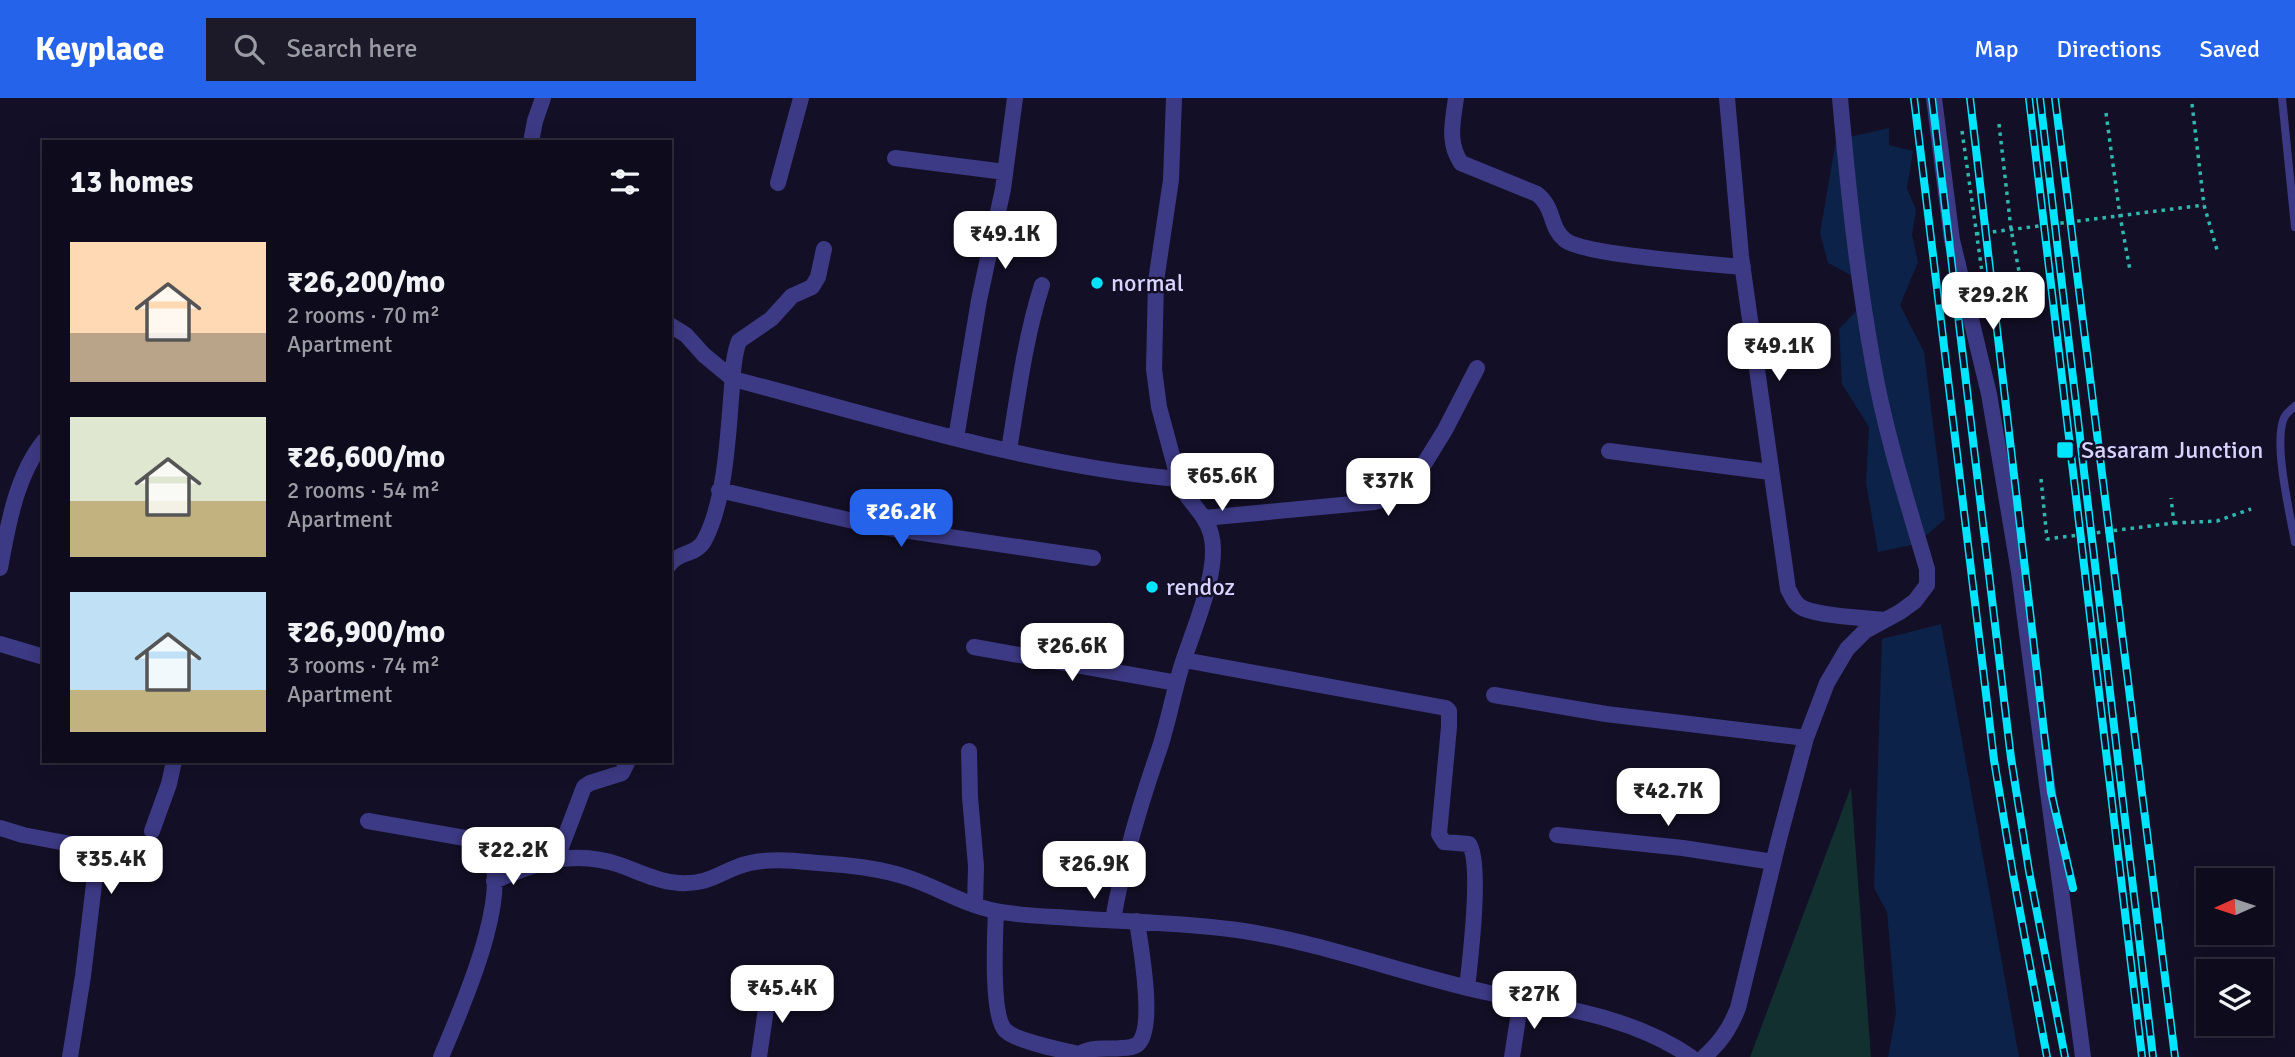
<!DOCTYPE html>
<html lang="en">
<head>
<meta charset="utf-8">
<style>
	:root { --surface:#0e0b1c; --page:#1c1929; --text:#f1f3f6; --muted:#9b9ba3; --line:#2e2b3b; --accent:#2563eb }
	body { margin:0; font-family:Signika,sans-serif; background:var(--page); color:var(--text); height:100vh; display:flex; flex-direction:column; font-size:26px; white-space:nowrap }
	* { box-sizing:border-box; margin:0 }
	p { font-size:23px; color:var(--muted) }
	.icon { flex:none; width:38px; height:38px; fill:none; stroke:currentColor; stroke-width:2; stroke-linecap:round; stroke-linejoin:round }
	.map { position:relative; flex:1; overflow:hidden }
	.drawer { position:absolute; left:42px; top:42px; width:630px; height:623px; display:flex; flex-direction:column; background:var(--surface); border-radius:0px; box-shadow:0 4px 18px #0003,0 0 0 2px var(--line) }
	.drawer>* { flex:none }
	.needle { width:46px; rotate:267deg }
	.fabs { position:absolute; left:2196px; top:770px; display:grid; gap:14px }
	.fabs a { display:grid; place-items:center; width:77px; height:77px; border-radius:0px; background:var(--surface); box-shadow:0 4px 18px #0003,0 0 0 2px var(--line); font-size:35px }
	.price { position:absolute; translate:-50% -60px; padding:0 16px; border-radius:14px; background:#fff; color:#222; font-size:23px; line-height:46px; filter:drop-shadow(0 2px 4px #0008) }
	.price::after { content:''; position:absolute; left:50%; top:42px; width:21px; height:16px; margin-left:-10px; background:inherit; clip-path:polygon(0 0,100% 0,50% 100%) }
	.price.selected { background:var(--accent); color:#fff }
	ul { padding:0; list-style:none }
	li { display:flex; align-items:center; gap:21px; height:175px; padding:0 28px }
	li span { display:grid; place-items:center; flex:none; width:196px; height:140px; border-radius:0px; color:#555 }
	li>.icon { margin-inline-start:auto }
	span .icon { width:84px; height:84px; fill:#fffc; stroke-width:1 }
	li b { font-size:30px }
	h2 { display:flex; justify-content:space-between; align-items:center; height:84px; padding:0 28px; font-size:30px }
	header { display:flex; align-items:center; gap:42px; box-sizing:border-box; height:98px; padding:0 35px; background:var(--accent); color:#fff }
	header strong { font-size:33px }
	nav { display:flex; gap:38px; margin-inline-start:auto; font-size:24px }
	.search { width:490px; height:63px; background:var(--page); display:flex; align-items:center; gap:18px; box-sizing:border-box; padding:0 24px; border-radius:0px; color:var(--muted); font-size:26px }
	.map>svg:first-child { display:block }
	.green { fill:#12302f }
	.water { fill:#0c2248 }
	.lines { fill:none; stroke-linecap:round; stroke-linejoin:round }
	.path { stroke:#2fb8b0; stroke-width:3.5; stroke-dasharray:3.5 5; stroke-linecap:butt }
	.service { stroke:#3d3a85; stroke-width:8 }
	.minor { stroke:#3d3a85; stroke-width:16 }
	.rail-casing { stroke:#00e5ff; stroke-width:8 }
	.rail { stroke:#130f26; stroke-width:5; stroke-dasharray:16; stroke-linecap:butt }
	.poi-dot { fill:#00e5ff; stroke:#130f26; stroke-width:2.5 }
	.labels { text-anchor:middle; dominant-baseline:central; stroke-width:5; stroke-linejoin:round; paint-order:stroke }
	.poi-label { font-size:24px; fill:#d9d4ff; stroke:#130f26; text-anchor:start }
</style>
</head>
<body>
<header>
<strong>Keyplace</strong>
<div class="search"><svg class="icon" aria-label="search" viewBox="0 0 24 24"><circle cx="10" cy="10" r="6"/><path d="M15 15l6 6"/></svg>Search here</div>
<nav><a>Map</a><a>Directions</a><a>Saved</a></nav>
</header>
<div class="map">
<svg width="2295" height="959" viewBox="0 0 2295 959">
	<rect width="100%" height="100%" fill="#130f26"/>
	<!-- green -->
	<path class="green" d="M1851 689 1871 959H1750Z"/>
	<!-- water -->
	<path class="water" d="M1889 30V47L1913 53 1907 90 1916 112 1912 137 1918 164 1900 207 1924 254 1945 421 1916 446 1878 454 1866 385 1869 329 1842 286 1839 231 1859 210 1864 184 1828 165 1820 135 1836 42Z
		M1941 526 2019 959H1888L1896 916 1887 814 1874 790 1882 541Z"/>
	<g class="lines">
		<!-- path -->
		<path class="path" d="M2192 6 2204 107 2217 152
			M2106 15 2120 118 2130 172
			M2042 16 2069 244
			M1999 26 2011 131 2021 184
			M1962 33 1984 188
			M1976 136 2204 107
			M2069 243 2146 899
			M2041 381 2047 441 2174 425 2171 400
			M2174 425 2217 423 2251 411"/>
		<!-- service -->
		<path class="service" d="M2282 0 2295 129
			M2295 308C2291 312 2286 315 2284 320 2273 345 2290 416 2295 444"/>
		<!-- minor -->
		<path class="minor" d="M1456 0C1453 23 1447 44 1461 65L1537 96C1555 110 1549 129 1565 142 1584 157 1712 166 1743 169
			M1727 0 1741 158 1788 491C1792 498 1794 505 1801 509 1815 518 1866 520 1885 522
			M1934 0 1952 142 1989 296 2019 474 2083 959
			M531 44 535 23 543 0
			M895 60 1005 74
			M778 85 801 0
			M670 227 686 237 704 257 733 281C880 319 1026 367 1178 381
			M956 340 979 202 1003 91 1015 0
			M1009 352C1018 297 1025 240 1042 187
			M1609 353 1770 374
			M719 392 875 428 1093 460
			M1204 420 1374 404 1390 400 1405 392 1416 379 1445 332 1477 270
			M670 466C678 454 696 457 704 443 724 407 728 342 731 301 733 281 732 261 739 243L771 221 792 198 812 189 818 179 824 151
			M0 470C8 427 16 378 44 343
			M0 546 44 559
			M974 549 1177 585
			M1184 562 1446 610 1449 613V629L1439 736 1444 744 1469 746C1482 765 1470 864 1467 890
			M1494 597 1606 616 1806 640
			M969 653 970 699 976 768 975 807
			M368 723 465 740C469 741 476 743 480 745 524 776 457 920 441 959
			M0 730 23 737 82 748 90 751 97 761 83 878 70 959
			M152 733 169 686 174 663
			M1557 737 1683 750 1773 764
			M557 760 584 689 590 685 622 675 628 663
			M494 783C538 764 573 751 620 767 639 774 659 784 679 785 713 787 722 771 750 765 772 760 795 763 818 765 848 767 880 770 909 780 939 790 965 807 996 813 1016 817 1038 818 1058 819 1120 824 1182 824 1244 833 1326 846 1404 876 1485 894 1555 909 1630 917 1691 959
			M996 813C995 836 991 917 1005 932 1015 943 1062 952 1078 956
			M1113 822C1123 763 1139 709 1159 652 1168 625 1173 597 1181 570 1192 534 1221 472 1211 436 1206 417 1189 404 1180 387L1159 309 1154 271 1156 183 1171 82 1174 0
			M759 959 769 890
			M1076 959C1088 947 1106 952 1122 950 1127 950 1134 949 1138 946 1156 929 1140 846 1137 823
			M1512 959 1521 901
			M1704 959C1721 944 1730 930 1738 910L1779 741 1806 640 1827 585 1847 551 1865 533 1900 514 1915 503 1927 487V471C1907 403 1885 334 1873 265 1857 177 1848 89 1840 0"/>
		<!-- rail casing -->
		<g class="rail-casing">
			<path id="rail" d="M1914 0 1994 662 2013 776 2047 959
				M1932 0 2011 660 2029 773 2065 959
				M1970 0 2051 694 2073 790
				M2029 0 2142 959
				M2040 0 2153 959
				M2055 0 2175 959"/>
		</g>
		<!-- rail -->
		<use href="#rail" class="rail"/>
	</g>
	<!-- markers -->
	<g class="poi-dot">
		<circle cx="1097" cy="185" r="7"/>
		<rect x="2056" y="343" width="18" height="18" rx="3.5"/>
		<circle cx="1152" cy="489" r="7"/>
	</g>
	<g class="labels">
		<!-- poi labels -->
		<g class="poi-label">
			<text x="1111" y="185">normal</text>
			<text x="2081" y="352">Sasaram Junction</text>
			<text x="1166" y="489">rendoz</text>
		</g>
	</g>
</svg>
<div class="fabs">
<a><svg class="needle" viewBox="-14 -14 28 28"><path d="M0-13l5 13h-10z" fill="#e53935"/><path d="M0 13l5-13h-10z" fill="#9b9ba3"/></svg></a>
<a><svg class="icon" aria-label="layers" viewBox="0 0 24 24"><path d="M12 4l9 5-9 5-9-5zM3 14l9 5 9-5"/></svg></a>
</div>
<b class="price" style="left:1005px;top:173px">₹49.1K</b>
<b class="price" style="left:1993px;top:234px">₹29.2K</b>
<b class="price" style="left:1779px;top:285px">₹49.1K</b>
<b class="price" style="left:1222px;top:415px">₹65.6K</b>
<b class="price" style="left:1388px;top:420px">₹37K</b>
<b class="price selected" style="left:901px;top:451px">₹26.2K</b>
<b class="price" style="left:1072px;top:585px">₹26.6K</b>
<b class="price" style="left:1668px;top:730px">₹42.7K</b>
<b class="price" style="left:513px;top:789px">₹22.2K</b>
<b class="price" style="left:111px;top:798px">₹35.4K</b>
<b class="price" style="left:1094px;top:803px">₹26.9K</b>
<b class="price" style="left:782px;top:927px">₹45.4K</b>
<b class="price" style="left:1534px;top:933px">₹27K</b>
<section class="drawer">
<h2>13 homes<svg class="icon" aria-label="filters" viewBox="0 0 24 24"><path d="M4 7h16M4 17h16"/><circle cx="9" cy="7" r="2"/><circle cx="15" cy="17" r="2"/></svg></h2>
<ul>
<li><span style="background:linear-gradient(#ffd9b3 65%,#b9a48a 0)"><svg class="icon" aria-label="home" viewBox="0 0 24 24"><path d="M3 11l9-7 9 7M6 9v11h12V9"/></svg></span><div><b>₹26,200/mo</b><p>2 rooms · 70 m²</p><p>Apartment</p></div></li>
<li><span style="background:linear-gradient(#dfe7d0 60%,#c2b280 0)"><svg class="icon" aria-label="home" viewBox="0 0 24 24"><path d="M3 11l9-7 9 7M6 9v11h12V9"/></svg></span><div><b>₹26,600/mo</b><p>2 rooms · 54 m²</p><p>Apartment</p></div></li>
<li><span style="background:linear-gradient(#bfe0f5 70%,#c2b280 0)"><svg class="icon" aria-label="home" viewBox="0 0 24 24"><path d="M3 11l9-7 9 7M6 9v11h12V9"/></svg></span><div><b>₹26,900/mo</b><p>3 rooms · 74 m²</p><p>Apartment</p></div></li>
</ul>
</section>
</div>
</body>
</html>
